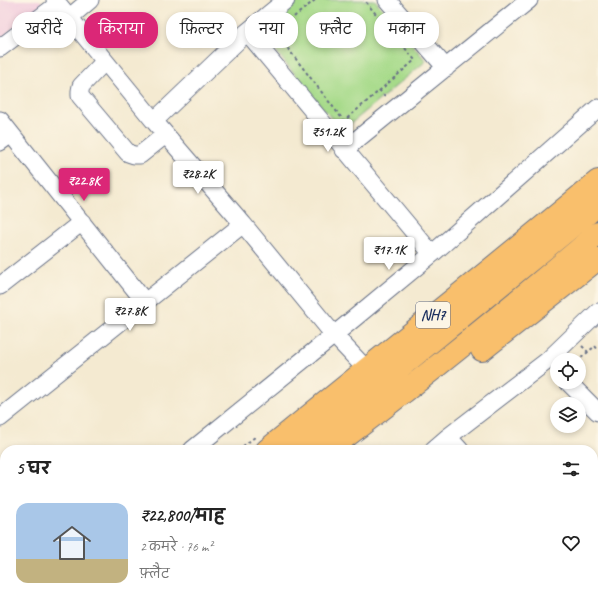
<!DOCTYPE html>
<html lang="hi">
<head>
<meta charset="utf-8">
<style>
	:root { --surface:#fff; --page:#f2f2f2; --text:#222; --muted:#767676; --accent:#db2777 }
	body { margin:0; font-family:Caveat,"Playpen Sans Deva",sans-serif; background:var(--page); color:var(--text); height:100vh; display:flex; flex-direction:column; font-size:15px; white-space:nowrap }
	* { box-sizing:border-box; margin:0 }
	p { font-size:13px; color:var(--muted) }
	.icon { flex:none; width:22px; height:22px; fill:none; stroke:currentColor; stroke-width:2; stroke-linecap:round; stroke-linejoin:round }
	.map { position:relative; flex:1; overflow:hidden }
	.drawer { position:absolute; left:0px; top:445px; width:598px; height:156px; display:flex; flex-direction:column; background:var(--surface); border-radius:16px 16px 0 0; box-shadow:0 2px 6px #0003 }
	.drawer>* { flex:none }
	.top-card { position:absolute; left:12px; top:12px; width:574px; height:36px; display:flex; gap:8px }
	.buttons { position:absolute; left:550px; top:353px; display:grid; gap:8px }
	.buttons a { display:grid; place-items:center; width:36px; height:36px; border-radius:50%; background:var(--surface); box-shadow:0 2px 6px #0003; font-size:20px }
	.price { position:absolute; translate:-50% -34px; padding:0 9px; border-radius:4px; background:#fff; color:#222; font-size:13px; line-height:26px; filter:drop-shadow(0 1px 2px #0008) }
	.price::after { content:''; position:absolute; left:50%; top:24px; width:12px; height:9px; margin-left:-6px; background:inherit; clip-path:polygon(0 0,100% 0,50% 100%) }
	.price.current { background:var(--accent); color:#fff }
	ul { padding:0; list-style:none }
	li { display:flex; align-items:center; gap:12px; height:100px; padding:0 16px }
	li span { display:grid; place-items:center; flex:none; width:112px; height:80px; border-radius:12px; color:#555 }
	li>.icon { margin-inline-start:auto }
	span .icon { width:48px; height:48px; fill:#fffc; stroke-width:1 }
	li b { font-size:17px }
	h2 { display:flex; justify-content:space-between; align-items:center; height:48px; padding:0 16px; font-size:17px }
	.pill { padding:0 14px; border-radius:16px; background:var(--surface); box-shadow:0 2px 6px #0003; font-size:14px; line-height:36px }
	.pill.current { background:var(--accent); color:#fff }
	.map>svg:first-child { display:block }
	.built { fill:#f3cfdf }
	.green { fill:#a6da89; stroke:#608474 }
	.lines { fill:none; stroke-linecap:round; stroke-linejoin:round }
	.minor-casing { stroke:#677086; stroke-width:19 }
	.highway-casing { stroke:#677086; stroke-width:24 }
	.path { stroke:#677086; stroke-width:2; stroke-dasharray:3 3; stroke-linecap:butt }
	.minor { stroke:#fff; stroke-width:17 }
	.highway { stroke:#f9bf6c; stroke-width:22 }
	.labels { text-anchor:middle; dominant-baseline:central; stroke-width:3; stroke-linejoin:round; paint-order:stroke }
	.shield { fill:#fcf5e5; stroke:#5e6a86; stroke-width:1 }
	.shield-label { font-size:15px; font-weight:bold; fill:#1b2f5e }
</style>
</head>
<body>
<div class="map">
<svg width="598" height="601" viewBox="0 0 598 601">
	<rect width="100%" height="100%" fill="#fcf5e5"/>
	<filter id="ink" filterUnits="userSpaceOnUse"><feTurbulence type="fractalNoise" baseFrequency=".025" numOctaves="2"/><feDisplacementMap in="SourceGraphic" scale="8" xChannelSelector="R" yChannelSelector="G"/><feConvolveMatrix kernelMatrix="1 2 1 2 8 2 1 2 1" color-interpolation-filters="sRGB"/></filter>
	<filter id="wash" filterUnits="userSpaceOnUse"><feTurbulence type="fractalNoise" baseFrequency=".012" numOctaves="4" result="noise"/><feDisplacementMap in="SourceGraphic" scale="16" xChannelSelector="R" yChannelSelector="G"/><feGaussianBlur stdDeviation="0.9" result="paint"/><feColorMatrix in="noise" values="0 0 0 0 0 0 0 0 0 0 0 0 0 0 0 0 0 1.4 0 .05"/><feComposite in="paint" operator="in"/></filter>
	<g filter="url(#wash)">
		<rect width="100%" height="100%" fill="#f4ead1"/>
		<!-- built -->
		<path class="built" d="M0 0H40L43 4 0 39Z"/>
		<!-- green -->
		<path class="green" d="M296 0H375L426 61 342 131 259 31Z
			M0 515 5 521V561L0 564Z"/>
	</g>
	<g filter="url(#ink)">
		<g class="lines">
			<!-- minor casing -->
			<g class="minor-casing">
				<path id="minor" d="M55 0 154 121 243 224 334 335 366 369
					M387 0 446 68
					M70 17 90 0
					M247 32 432 254
					M0 48 58 4
					M105 61 81 86 80 91V96L128 153 134 155H140L165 135
					M0 120 145 302
					M154 121 247 32 286 0
					M0 142 11 134
					M344 150 529 0
					M0 286 82 222
					M568 382 598 412
					M0 418 243 224
					M448 437 460 450
					M192 450 334 335 432 254 598 108
					M433 450 448 437 547 361 598 312
					M593 587 598 592
					M454 596 459 601
					M0 597 5 593
					M244 601 251 596
					M438 601 444 596"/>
			</g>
			<!-- highway casing -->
			<g class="highway-casing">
				<path id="highway" d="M482 350 598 259
					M267 450C377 360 489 272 598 181
					M299 450 598 205
					M328 450C421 381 510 308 598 233
					M61 601 68 596
					M94 601 101 596
					M125 601 133 596
					M155 601 161 596"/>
			</g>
			<!-- path -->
			<path class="path" d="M315 0 275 32 344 121 415 60 364 0
				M379 90 387 98
				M582 346 588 352
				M581 375 580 359 595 346 598 350
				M238 450 255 437
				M0 523 5 529
				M0 555 5 561
				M0 555 5 551
				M30 601 37 596"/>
			<!-- minor -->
			<use href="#minor" class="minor"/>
			<!-- highway -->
			<use href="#highway" class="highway"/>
		</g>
	</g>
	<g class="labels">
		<!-- shield labels -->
		<rect class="shield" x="416" y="302" width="34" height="26" rx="3"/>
		<g class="shield-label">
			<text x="433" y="315">NH7</text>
		</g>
	</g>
</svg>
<div class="buttons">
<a><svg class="icon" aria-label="locate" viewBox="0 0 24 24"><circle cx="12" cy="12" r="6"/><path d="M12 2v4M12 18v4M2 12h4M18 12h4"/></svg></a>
<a><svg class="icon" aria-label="layers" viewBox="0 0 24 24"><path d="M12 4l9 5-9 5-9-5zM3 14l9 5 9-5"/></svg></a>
</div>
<b class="price" style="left:328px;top:153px">₹51.2K</b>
<b class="price" style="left:198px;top:195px">₹28.2K</b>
<b class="price current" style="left:84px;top:202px">₹22.8K</b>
<b class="price" style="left:389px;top:271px">₹17.1K</b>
<b class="price" style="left:130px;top:332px">₹27.8K</b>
<div class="top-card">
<a class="pill">खरीदें</a>
<a class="pill current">किराया</a>
<a class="pill">फ़िल्टर</a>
<a class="pill">नया</a>
<a class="pill">फ़्लैट</a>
<a class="pill">मकान</a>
</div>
<section class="drawer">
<h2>5 घर<svg class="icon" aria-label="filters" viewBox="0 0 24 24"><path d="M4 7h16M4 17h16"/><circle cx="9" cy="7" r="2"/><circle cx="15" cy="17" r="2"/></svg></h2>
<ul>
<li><span style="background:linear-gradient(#a9c7e8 70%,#c2b280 0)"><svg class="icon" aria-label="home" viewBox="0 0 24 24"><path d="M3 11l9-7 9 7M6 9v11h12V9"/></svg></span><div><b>₹22,800/माह</b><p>2 कमरे · 76 m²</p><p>फ़्लैट</p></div><svg class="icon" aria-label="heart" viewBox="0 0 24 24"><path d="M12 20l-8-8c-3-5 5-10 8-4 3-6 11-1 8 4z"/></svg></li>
</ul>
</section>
</div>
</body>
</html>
